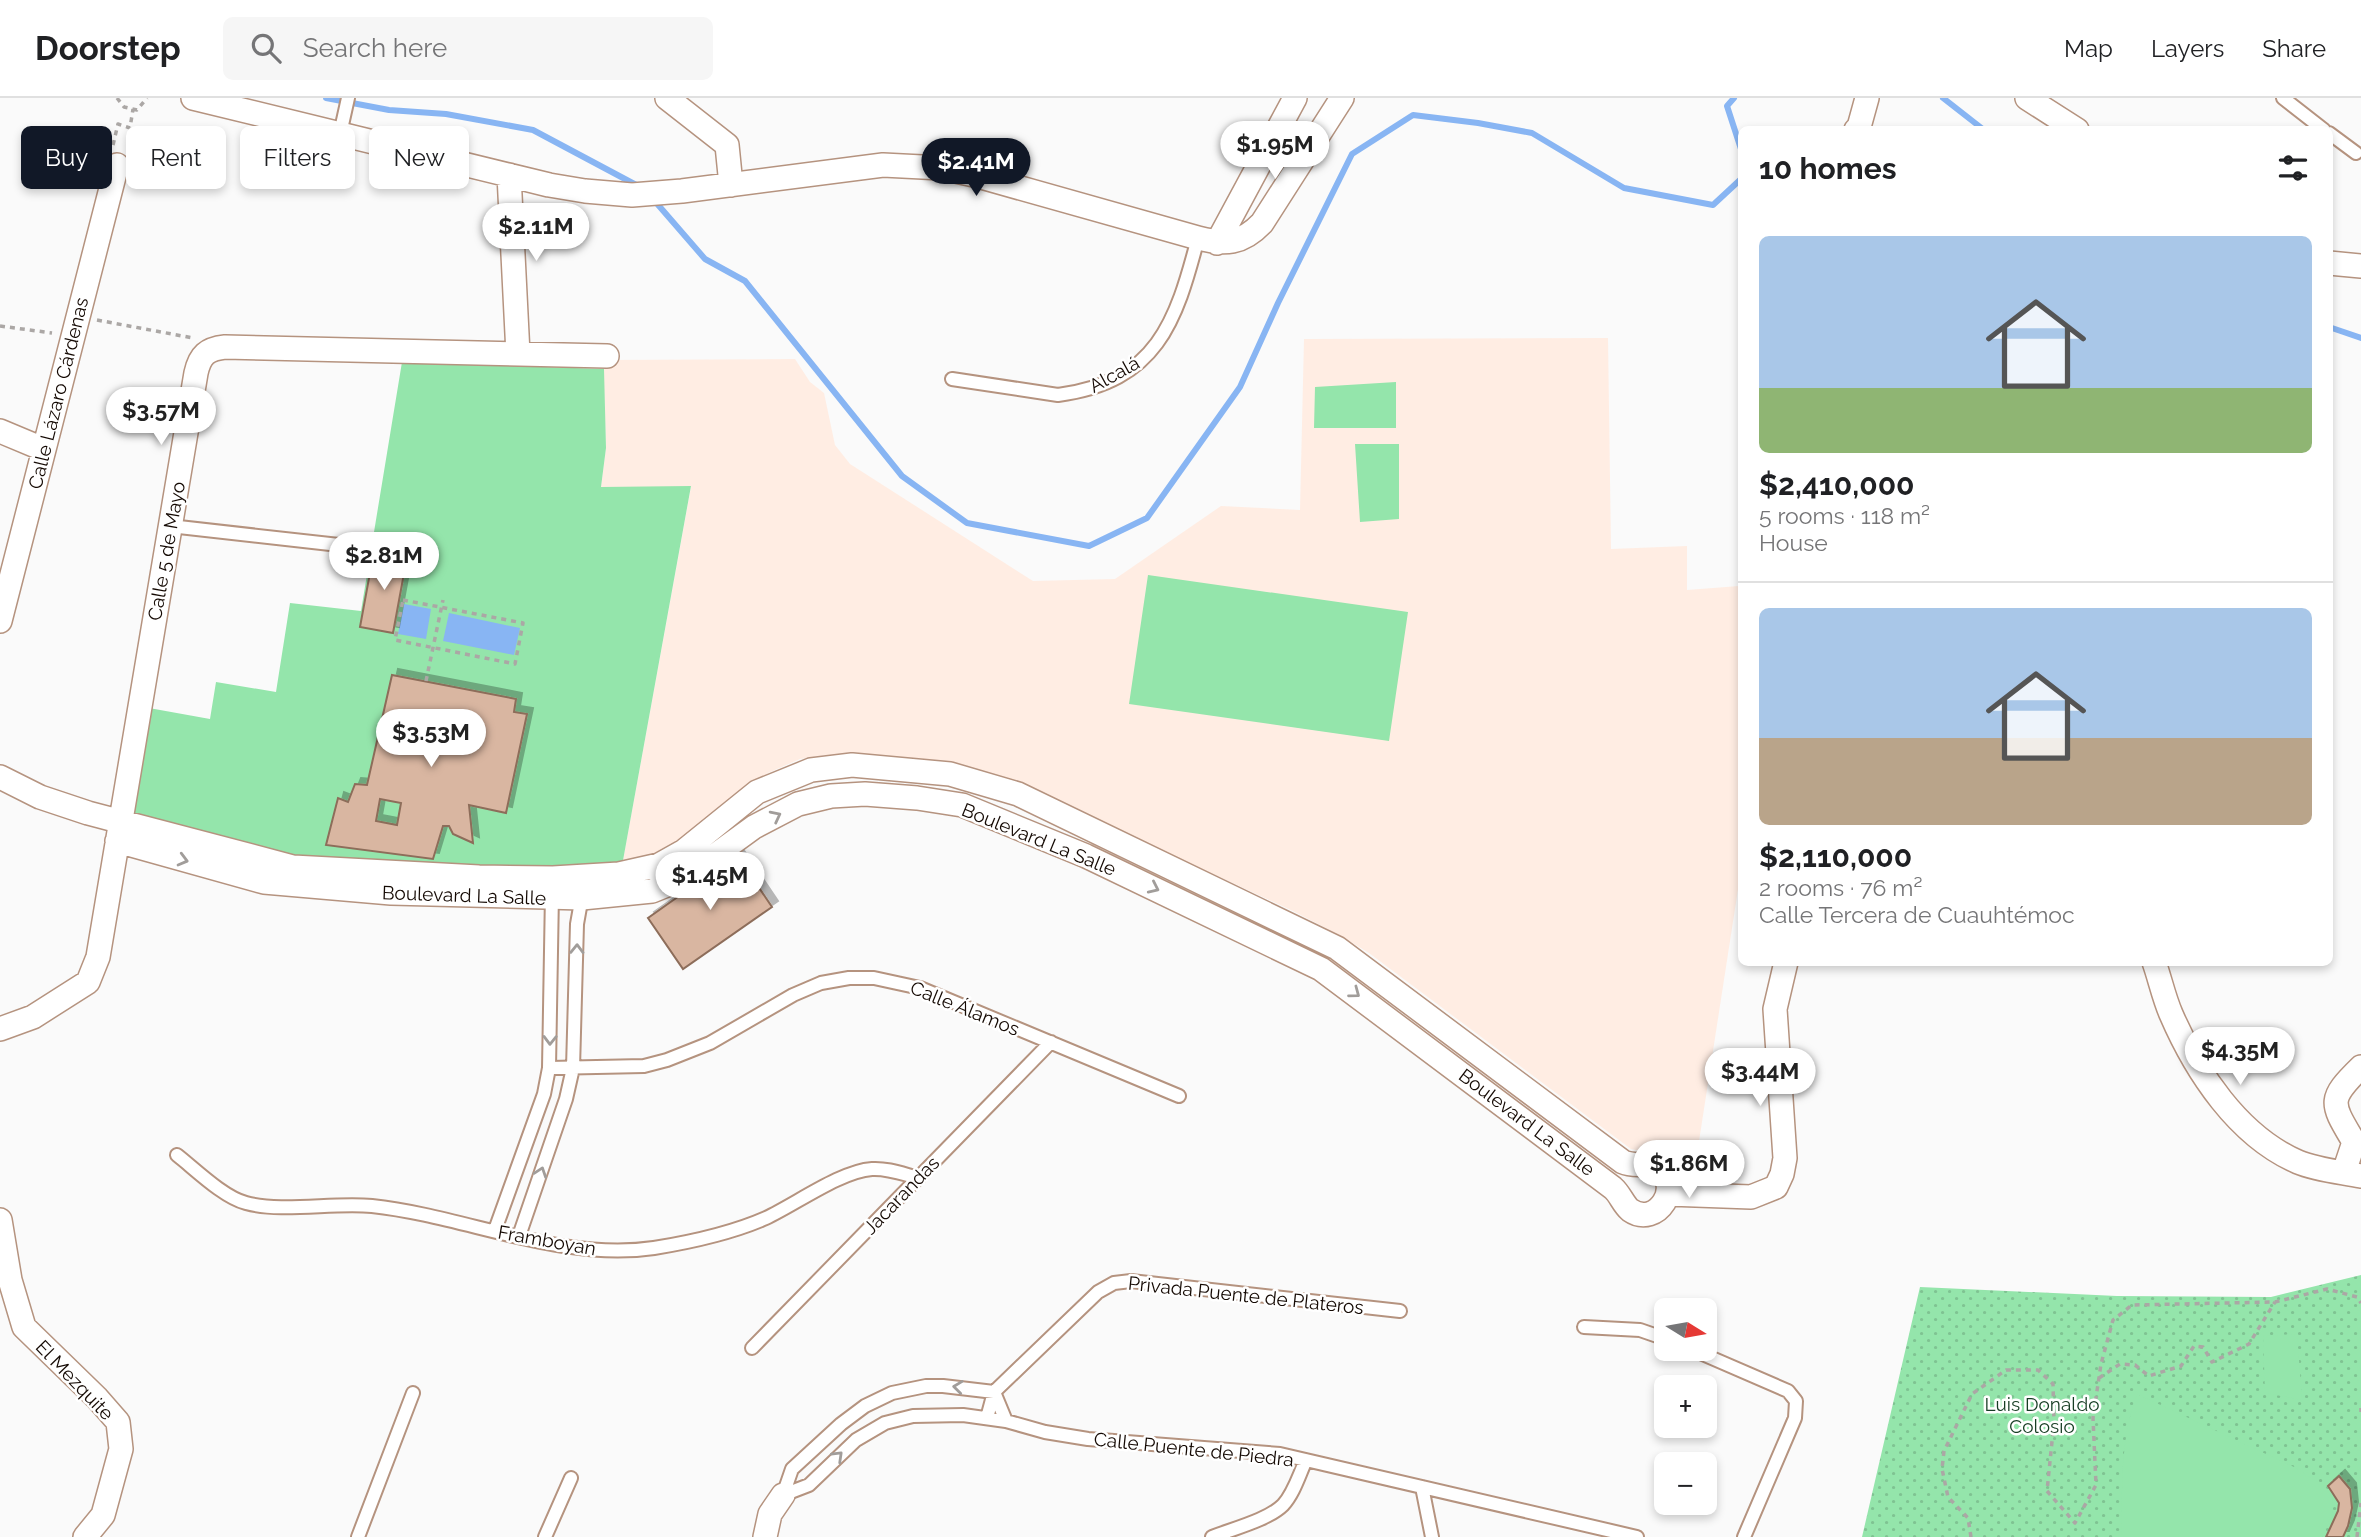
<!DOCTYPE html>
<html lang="en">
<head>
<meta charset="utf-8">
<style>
	:root { --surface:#fff; --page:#f6f6f6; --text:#202124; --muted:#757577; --line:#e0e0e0; --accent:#111827 }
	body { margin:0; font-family:Raleway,sans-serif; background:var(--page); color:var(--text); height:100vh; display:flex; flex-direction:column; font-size:26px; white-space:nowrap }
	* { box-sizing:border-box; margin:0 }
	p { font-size:23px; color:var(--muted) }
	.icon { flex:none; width:38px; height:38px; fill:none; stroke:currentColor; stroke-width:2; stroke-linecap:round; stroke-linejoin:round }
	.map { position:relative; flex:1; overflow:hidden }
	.side { position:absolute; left:1738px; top:28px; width:595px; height:840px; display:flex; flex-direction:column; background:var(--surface); border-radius:10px; box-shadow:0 4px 10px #0003 }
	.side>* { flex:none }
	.hud { position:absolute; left:21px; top:28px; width:665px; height:63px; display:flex; gap:14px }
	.needle { width:46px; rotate:101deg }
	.buttons { position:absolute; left:1654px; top:1200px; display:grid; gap:14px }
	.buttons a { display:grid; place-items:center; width:63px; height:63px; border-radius:10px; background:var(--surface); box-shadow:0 4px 10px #0003; font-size:35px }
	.price { position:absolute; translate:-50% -60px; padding:0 16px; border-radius:24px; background:#fff; color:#222; font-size:23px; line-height:46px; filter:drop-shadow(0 2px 4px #0008) }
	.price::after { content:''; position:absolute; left:50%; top:42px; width:21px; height:16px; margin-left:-10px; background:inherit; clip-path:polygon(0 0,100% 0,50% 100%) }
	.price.on { background:var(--accent); color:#fff }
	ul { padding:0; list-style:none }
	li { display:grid; align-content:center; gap:14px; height:371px; padding:0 21px }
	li+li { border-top:2px solid var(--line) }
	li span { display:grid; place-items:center; height:217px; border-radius:10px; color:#555 }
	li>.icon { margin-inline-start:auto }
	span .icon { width:126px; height:126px; fill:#fffc; stroke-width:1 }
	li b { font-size:30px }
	h2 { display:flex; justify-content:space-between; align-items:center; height:84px; padding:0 21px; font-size:30px }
	.chip { padding:0 24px; border-radius:10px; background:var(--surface); box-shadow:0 4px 10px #0003; font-size:24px; line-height:63px }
	.chip.on { background:var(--accent); color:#fff }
	header { display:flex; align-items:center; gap:42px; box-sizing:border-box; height:98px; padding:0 35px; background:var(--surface); border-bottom:2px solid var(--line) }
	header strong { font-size:33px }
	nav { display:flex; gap:38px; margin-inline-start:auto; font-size:24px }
	.search { width:490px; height:63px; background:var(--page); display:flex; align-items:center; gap:18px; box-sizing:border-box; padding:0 24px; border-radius:10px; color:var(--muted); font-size:26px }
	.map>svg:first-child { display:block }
	.built { fill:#ffede3 }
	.park { fill:url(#park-dots) }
	.pitch { fill:#94e5ab }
	.water { fill:#88b5f3 }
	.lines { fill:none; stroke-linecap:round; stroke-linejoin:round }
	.stream { stroke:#88b5f3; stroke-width:6 }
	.building { fill:#d9b6a1; stroke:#8d6d5a; stroke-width:2; fill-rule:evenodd; filter:url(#shadow) }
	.service-casing { stroke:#b5937f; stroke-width:16 }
	.minor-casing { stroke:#b5937f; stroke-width:26 }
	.path { stroke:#aba7a5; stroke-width:3.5; stroke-dasharray:5 5; stroke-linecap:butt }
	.service { stroke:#fff; stroke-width:12 }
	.minor { stroke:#fff; stroke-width:23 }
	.oneway { stroke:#a19d9a }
	.labels { text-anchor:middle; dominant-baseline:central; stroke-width:5; stroke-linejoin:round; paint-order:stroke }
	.street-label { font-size:19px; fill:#140903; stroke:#fff }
	.park-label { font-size:19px; fill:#163d23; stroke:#fff }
</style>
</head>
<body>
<header>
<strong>Doorstep</strong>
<div class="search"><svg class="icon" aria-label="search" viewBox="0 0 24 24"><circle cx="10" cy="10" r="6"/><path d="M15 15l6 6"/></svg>Search here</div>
<nav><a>Map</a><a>Layers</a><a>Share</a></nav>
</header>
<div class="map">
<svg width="2361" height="1439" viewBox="0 0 2361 1439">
	<defs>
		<pattern id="park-dots" width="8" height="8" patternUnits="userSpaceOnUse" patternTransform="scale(1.75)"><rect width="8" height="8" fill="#94e5ab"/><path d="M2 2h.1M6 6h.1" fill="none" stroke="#7fc392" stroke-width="1.8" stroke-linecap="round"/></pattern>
		<filter id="shadow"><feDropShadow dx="6" dy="-6" stdDeviation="0" flood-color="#0004"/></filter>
	</defs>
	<rect width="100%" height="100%" fill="#fafafa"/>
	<!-- built -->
	<path class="built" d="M1608 240 1611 451 1687 448V492L1739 488 1741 541V772L1693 1082 1680 1083 1673 1066 1661 1057 1631 1051 1369 855 1341 838 1293 813 1107 727 873 660 827 657 800 661 768 675 662 757 622 768 691 389H601L606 350 603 262 795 261 810 284 824 295 835 347 850 366 1033 483 1115 481 1221 408 1300 412 1304 241Z"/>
	<!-- park -->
	<path class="park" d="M2361 1177V1439H1862L1920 1189 2117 1198 2271 1199Z"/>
	<!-- pitch -->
	<path class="pitch" d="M402 264 604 271 606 350 601 389 691 388 622 768 561 774 267 756 131 715 149 610 210 621 216 584 276 594 290 505 361 513Z
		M1396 284V330H1314L1315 289Z
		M1355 346H1399V421L1360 424Z
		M1148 477 1408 514 1389 643 1129 606Z
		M2297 1236 2302 1302 2265 1295 2263 1238Z
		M2137 1296 2294 1369 2320 1385 2327 1391 2332 1400 2333 1414 2322 1439H2122C2122 1391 2120 1342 2137 1296Z"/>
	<!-- water -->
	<path class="water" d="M404 506 431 511 426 541 398 536Z
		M449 515 520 530 514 557 443 543Z"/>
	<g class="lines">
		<!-- stream -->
		<path class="stream" d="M326 0 389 12 446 16 533 32 640 89
			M1734 0 1727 8 1741 51
			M1943 0 1984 32
			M653 101 705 161 745 183 902 378 967 425 1089 448 1147 420 1240 289 1278 205 1352 56 1413 17 1478 25 1532 35 1624 90 1713 107 1741 81
			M2329 229 2361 240"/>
	</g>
	<!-- building -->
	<path class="building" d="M374 453 407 459 393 535 360 529Z
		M392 577 516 601 514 614 527 616 506 715 469 707 473 745 453 736 449 728H443L433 761 326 747 338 700 348 704 355 686 367 687ZM380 701 401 705 397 727 376 723Z
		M737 757 772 809 683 871 648 820Z
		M2339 1378 2350 1391 2352 1410 2348 1428 2343 1439H2326L2338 1413 2339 1405 2328 1388Z"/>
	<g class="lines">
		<!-- service casing -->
		<g class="service-casing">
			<path id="service" d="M2283 0 2324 32
				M2329 35 2356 55
				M340 36 348 0
				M952 281 1058 297C1157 284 1176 224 1198 140
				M170 428 348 448
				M549 970 644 968 667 962 710 945 793 897 821 885 849 880H874L920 890 1179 998
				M177 1057C195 1071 223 1099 246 1105 283 1115 333 1104 372 1108 465 1118 561 1164 654 1150 691 1144 732 1135 766 1120 796 1106 841 1073 872 1071 888 1070 903 1076 919 1080
				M495 1132 544 996 549 970 552 795
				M519 1138 566 1001 573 970 577 826 582 798
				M1584 1229 1640 1232 1666 1241
				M752 1250 1051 944
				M1691 1251 1788 1293 1796 1303 1795 1320 1744 1439
				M987 1320 994 1294 1098 1194 1114 1185 1131 1183 1400 1213
				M1422 1389 1432 1439
				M783 1397 809 1387 856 1342 885 1325 913 1318 963 1317 1006 1323 1045 1334 1088 1341 1280 1356 1637 1439
				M783 1397 792 1371 841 1326 865 1308 892 1295 926 1288H943L994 1294 1006 1323
				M358 1439 413 1295
				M545 1439 571 1380
				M1212 1439C1232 1431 1268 1422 1283 1407 1294 1395 1299 1377 1306 1362"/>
		</g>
		<!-- minor casing -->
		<g class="minor-casing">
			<path id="minor" d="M193 0 549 87 585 93 632 97 682 93 883 67 942 70 974 77 1198 140C1225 147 1242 146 1262 125L1342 0
				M667 0 727 47 731 87
				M2027 0 2077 32
				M1856 32 1859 29 1867 0
				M509 77 518 256
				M1217 145 1295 0
				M2329 165 2361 168
				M0 333 43 351
				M0 523 117 67
				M0 679 40 699 88 715 293 769 479 779 553 780 619 776 659 767 684 753 757 694 811 672 852 667 950 676 1018 696 1337 850 1623 1064C1634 1069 1646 1064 1656 1070 1685 1086 1657 1131 1630 1112 1623 1106 1620 1096 1613 1090L1321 871 1086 758 962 707 917 700 865 696 831 698 798 706 754 729 684 780 652 793 582 800 391 795 264 784 117 743
				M2154 864C2160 881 2164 900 2171 916 2196 974 2238 1038 2298 1064 2317 1072 2341 1074 2361 1078
				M0 931 33 919 88 884 98 859 196 275C200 257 207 251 225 249L607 258
				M2344 1074 2354 1044C2331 1005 2327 1002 2361 969
				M1668 1096 1751 1099 1776 1089 1782 1076 1785 1060 1775 911 1786 864
				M0 1122 10 1182 24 1229 97 1300 118 1324 121 1351 103 1417 85 1439
				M765 1439 770 1416 783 1397"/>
		</g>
		<!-- path -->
		<path class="path" d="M117 0 124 9 137 12 147 0
			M113 47 118 26 130 30 133 11
			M97 222 193 240
			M0 228 52 235
			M403 502 523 525 515 566 395 542Z
			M426 583 443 502
			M2099 1280 2120 1266 2135 1267 2149 1278 2181 1268 2194 1248 2203 1249 2212 1264 2249 1246 2275 1204
			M2361 1310V1314
			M1971 1439 1968 1420 1948 1399 1942 1371 1944 1353 1972 1296 2006 1272H2038L2053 1286 2054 1324 2047 1393 2075 1425 2096 1387 2093 1320 2101 1266 2113 1222 2132 1207 2275 1204 2327 1191 2357 1199 2361 1205
			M2357 1439 2361 1405"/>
		<!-- service -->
		<use href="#service" class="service"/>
		<!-- minor -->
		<use href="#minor" class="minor"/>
	</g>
	<!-- one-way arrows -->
	<defs><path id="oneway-chevron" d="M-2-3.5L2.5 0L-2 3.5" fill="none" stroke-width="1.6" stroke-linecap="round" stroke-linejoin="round" transform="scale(1.75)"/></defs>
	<g class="oneway">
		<use href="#oneway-chevron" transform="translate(776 718) rotate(-27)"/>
		<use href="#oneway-chevron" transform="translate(183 762) rotate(15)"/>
		<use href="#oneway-chevron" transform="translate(1154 790) rotate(25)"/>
		<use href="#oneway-chevron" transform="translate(577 851) rotate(-89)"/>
		<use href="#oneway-chevron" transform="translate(1355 895) rotate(37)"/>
		<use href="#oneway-chevron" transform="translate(550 942) rotate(91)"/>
		<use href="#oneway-chevron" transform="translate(541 1074) rotate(-71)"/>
		<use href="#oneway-chevron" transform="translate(958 1289) rotate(-173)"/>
		<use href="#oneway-chevron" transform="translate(838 1358) rotate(-44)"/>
	</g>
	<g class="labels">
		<!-- street labels -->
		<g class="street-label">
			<text transform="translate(1114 276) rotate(-29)">Alcalá</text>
			<text transform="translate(58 295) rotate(-76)">Calle Lázaro Cárdenas</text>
			<text transform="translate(166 453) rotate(-80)">Calle 5 de Mayo</text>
			<text transform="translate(1039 741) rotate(22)">Boulevard La Salle</text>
			<text transform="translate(464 797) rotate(2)">Boulevard La Salle</text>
			<text transform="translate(965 910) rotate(22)">Calle Álamos</text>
			<text transform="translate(1527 1024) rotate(37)">Boulevard La Salle</text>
			<text transform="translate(901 1097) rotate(-46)">Jacarandas</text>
			<text transform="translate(547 1142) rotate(10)">Framboyan</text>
			<text transform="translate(1246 1197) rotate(6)">Privada Puente de Plateros</text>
			<text transform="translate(75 1282) rotate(46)">El Mezquite</text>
			<text transform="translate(1194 1351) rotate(6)">Calle Puente de Piedra</text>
		</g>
		<!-- park labels -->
		<g class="park-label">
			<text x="2042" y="1306">Luis Donaldo<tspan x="2042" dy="22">Colosio</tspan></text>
		</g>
	</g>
</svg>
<div class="buttons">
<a><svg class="needle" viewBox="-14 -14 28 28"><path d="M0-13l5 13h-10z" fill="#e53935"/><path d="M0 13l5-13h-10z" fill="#757577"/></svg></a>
<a>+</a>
<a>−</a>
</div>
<b class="price" style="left:1275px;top:83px">$1.95M</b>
<b class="price on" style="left:976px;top:100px">$2.41M</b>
<b class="price" style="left:536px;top:165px">$2.11M</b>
<b class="price" style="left:161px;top:349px">$3.57M</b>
<b class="price" style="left:384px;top:494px">$2.81M</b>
<b class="price" style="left:431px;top:671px">$3.53M</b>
<b class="price" style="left:710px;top:814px">$1.45M</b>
<b class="price" style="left:2240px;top:989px">$4.35M</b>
<b class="price" style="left:1760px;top:1010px">$3.44M</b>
<b class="price" style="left:1689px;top:1102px">$1.86M</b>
<div class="hud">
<a class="chip on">Buy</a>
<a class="chip">Rent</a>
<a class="chip">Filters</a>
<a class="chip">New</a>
</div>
<section class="side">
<h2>10 homes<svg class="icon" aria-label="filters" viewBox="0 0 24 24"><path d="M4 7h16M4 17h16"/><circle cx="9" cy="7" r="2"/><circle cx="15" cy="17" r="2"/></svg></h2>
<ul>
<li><span style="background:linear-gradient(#a9c7e8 70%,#8fb573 0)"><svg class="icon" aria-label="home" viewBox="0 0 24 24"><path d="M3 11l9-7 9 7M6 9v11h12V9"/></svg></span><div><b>$2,410,000</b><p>5 rooms · 118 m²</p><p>House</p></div></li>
<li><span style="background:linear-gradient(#a9c7e8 60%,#b9a48a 0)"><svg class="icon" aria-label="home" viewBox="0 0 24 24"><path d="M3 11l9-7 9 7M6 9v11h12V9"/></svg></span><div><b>$2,110,000</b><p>2 rooms · 76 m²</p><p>Calle Tercera de Cuauhtémoc</p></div></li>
</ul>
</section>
</div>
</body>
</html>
